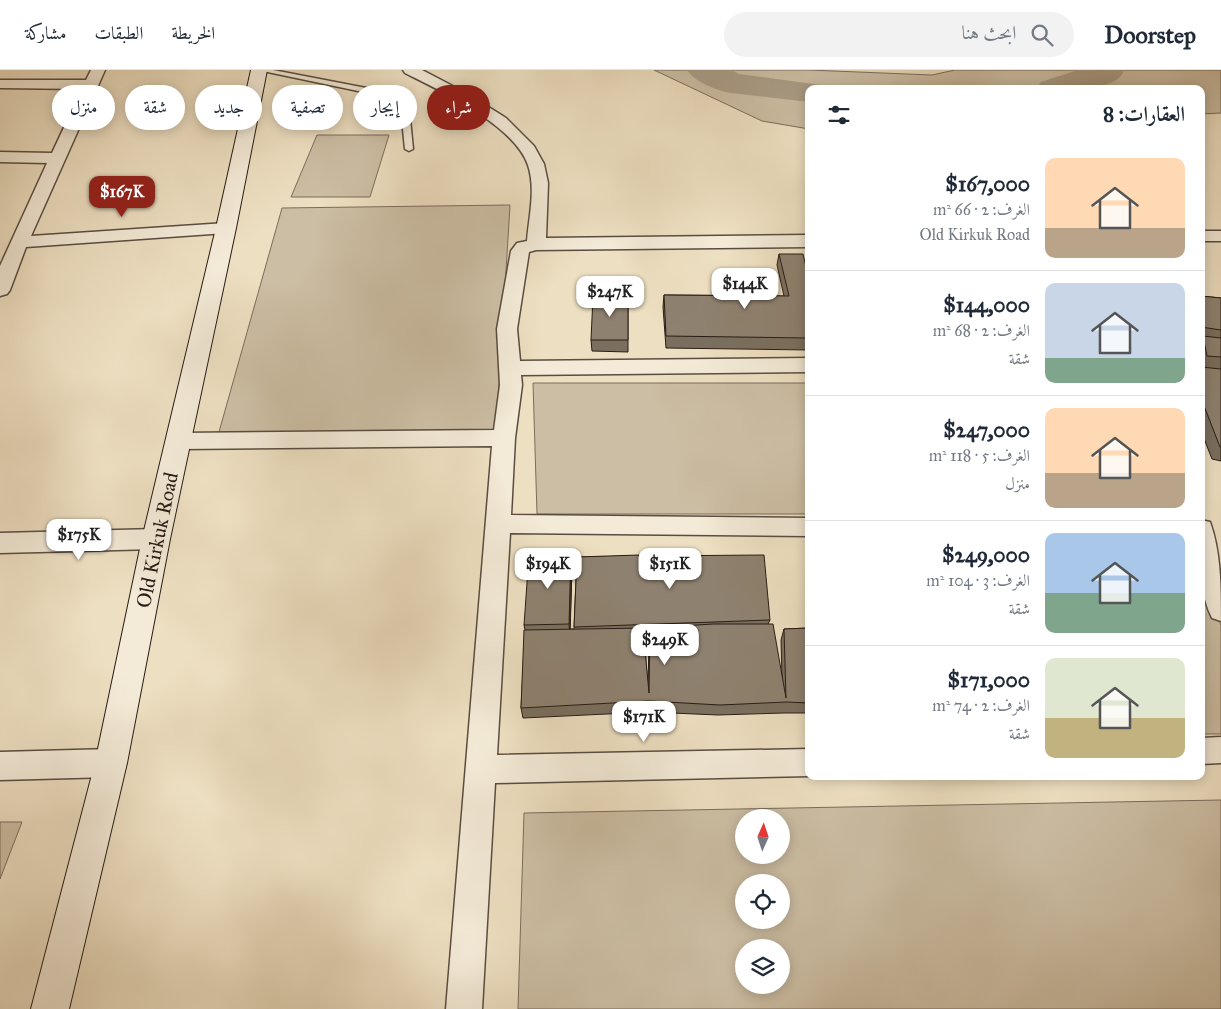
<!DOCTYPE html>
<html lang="ar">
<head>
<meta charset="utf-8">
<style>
	:root { --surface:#fff; --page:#f2f2f3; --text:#1f2937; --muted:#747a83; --line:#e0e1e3; --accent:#8f2418 }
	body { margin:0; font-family:"IM FELL Great Primer",Amiri,serif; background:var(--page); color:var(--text); direction:rtl; height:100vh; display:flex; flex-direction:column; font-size:19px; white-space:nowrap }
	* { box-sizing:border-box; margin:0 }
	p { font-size:16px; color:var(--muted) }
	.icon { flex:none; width:28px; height:28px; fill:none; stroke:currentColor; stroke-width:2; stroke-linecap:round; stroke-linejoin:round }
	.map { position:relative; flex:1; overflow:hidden; direction:ltr }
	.drawer { position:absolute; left:805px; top:15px; width:400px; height:695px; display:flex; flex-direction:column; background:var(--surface); border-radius:10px; box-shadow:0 2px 12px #0003; direction:rtl }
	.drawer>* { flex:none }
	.guide { position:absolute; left:15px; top:15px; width:475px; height:45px; direction:rtl; display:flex; gap:10px }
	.needle { width:32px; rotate:3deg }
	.fabs { position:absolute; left:735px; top:739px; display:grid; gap:10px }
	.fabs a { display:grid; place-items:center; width:55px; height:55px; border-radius:50%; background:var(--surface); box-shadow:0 2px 12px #0003; font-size:25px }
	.price { position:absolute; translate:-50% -42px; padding:0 11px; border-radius:10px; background:#fff; color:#222; font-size:16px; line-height:32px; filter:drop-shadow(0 1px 2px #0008) }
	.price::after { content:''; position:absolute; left:50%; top:30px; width:15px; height:11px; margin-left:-8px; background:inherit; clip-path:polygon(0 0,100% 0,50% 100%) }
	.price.selected { background:var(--accent); color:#fff }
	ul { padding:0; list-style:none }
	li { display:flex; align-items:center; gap:15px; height:125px; padding:0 20px }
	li+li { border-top:1px solid var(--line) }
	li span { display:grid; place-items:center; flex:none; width:140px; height:100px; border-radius:10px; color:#555 }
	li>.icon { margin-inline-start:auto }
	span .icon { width:60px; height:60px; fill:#fffc; stroke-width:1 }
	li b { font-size:21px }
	h2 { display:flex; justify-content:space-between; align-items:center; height:60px; padding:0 20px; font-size:21px }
	.pill { padding:0 18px; border-radius:22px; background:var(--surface); box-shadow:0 2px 12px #0003; font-size:18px; line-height:45px }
	.pill.selected { background:var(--accent); color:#fff }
	header { display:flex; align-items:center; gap:30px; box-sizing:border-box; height:70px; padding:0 25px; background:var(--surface); border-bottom:1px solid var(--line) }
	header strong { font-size:24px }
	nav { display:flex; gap:28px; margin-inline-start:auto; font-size:18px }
	.search { width:350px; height:45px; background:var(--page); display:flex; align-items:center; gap:12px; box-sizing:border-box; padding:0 18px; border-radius:28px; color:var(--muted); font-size:19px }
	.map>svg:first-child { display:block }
	.green { fill:#ccbea4; stroke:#7a6d5d; fill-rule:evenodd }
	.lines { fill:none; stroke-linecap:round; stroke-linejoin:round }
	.river { fill:#aa9d87; fill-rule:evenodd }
	.lane-casing { stroke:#594d41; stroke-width:3 }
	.street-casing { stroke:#594d41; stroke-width:3 }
	.secondary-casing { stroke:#281c16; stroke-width:2 }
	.lane { fill:#f3ead7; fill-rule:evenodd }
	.street { fill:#f3ead7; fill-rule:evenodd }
	.secondary { fill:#f3ead7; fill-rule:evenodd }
	.wall { fill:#7a6f5f; stroke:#281c16; fill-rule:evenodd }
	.shaded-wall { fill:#635a4e; stroke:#281c16 }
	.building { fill:#8e816f; stroke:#281c16 }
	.labels { text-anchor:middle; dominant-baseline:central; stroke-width:4; stroke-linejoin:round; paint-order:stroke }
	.street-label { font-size:20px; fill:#281c16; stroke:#f3ead7 }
</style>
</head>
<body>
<header>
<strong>Doorstep</strong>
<div class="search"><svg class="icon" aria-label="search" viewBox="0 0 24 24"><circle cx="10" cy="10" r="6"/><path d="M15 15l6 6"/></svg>ابحث هنا</div>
<nav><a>الخريطة</a><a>الطبقات</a><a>مشاركة</a></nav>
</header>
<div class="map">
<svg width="1221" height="939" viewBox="0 0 1221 939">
	<rect width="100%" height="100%" fill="#eddfc1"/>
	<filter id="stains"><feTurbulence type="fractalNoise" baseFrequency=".004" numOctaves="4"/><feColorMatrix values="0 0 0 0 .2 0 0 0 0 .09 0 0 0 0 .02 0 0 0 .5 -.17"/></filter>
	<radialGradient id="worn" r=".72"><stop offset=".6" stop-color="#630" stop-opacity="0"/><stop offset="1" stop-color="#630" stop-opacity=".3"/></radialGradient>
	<!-- green -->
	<path class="green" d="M654 0H809L932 5 955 0H1221V43L1201 44V19H809V59L762 51Z
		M317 65H389L370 127H291Z
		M510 135 496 366 217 369 282 138Z
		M533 313H809V444H537Z
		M1201 484 1221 556V664H1201Z
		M1221 730V939H518L524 743ZM744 748H781V785H744ZM781 812V850H744V812ZM744 878H781V915H744Z
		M0 752H22L0 809Z"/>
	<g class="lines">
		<!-- river -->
		<path class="river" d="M687 0H731L739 4 821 15 824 19H809V32L731 23C716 20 696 13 687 0Z
			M1078 0H1124C1117 24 1056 19 1036 19L1041 12Z"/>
		<!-- lane casing -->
		<g class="lane-casing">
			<path id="lane" d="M258 0H273L387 22 409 39 413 79 409 81 405 79 401 40 382 26Z"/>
		</g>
		<!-- street casing -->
		<g class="street-casing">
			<path id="street" d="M91 0H105L31 166 226 153 232 154 235 158 232 162 226 163 26 177 10 220 7 224 0 226V196L47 93 0 92V82L52 83 82 19 0 18V10H86Z
				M403 0H422L468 24 506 48 534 76 544 94 548 113 546 168 809 165V177L536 180 529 182 517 259 520 291 809 288V302L521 305 522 315 515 368 511 445 809 448V466L510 463 497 685 809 679 810 706 495 713 482 939H446L492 376 180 379 172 377 169 371 172 365 180 363 494 360 500 315 497 259 511 181 517 173 527 171C529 146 536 119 528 95 514 55 441 21 405 3Z
				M1201 161H1221V171H1201Z
				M1201 450 1210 452C1221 482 1221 519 1221 551L1212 548C1197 518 1201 482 1201 450Z
				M156 459 165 462 168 469 165 476 156 479 0 483V463Z
				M1221 667V693L1201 694V668Z
				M111 679 122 683 126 693 122 703 111 707 0 710V682Z"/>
		</g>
		<!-- secondary casing -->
		<g class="secondary-casing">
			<path id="secondary" d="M251 0H267L236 158 170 469 127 693 69 939H31L95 693 142 469 216 158Z"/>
		</g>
		<!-- lane -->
		<use href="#lane" class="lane"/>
		<!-- street -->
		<use href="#street" class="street"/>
		<!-- secondary -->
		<use href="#secondary" class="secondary"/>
	</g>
	<!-- wall -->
	<path class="wall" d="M779 184 809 209V280L666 278 663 237 664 225 784 226 777 195Z
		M628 226V282L592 281 591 270Z
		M1201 226 1221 228V391L1212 389 1201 361Z
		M571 484 572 496 570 559H574L577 487 639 486 770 550 768 554 782 607 781 570 784 559 809 558V643H784L718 645 649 642 523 648 521 638 525 560 524 555ZM649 565V569L648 618 644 566Z"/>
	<!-- shaded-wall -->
	<path class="shaded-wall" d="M571 484 572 496 570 565 569 554Z"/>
	<!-- building -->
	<path class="building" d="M779 184H803L809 209V268L666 266 664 225 789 226Z
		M593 226H628V270H591Z
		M1201 226 1221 228V260L1201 257Z
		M1203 266 1221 268V287L1207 286Z
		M1201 297 1221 299V377H1220L1201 328Z
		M571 484 569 554 524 555 529 485Z
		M639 485V486L764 485 770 550 574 557 577 487Z
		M713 554H773L786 628 784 559 809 558V633L787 632 720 635 649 631 521 638 524 560 643 558 649 623 650 558Z"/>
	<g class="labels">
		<!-- street labels -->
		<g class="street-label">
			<text transform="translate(157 470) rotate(-78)">Old Kirkuk Road</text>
		</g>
	</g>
	<rect width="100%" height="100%" filter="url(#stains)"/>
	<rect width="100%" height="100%" fill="url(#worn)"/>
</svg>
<div class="fabs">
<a><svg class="needle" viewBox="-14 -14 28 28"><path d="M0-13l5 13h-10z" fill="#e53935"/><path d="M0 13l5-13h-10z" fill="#747a83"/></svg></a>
<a><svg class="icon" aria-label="locate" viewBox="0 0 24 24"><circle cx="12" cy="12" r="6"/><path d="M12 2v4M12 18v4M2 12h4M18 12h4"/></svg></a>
<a><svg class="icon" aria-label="layers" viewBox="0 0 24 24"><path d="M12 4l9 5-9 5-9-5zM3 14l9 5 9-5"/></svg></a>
</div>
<b class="price selected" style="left:122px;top:148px">$167K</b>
<b class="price" style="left:745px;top:240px">$144K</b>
<b class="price" style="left:610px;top:248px">$247K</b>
<b class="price" style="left:79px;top:491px">$175K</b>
<b class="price" style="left:548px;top:520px">$194K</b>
<b class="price" style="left:670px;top:520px">$151K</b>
<b class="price" style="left:665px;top:596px">$249K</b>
<b class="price" style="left:644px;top:673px">$171K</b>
<div class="guide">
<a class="pill selected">شراء</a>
<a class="pill">إيجار</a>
<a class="pill">تصفية</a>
<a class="pill">جديد</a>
<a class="pill">شقة</a>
<a class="pill">منزل</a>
</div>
<section class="drawer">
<h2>العقارات: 8<svg class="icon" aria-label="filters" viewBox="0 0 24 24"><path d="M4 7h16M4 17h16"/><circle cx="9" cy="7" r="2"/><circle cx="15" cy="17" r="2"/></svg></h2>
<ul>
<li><span style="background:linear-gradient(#ffd9b3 70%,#b9a48a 0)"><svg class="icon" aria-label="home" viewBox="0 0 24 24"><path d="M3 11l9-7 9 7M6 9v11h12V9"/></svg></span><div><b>$167,000</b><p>الغرف: 2 · 66 m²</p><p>Old Kirkuk Road</p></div></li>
<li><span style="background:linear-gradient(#c9d6e8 75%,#7fa58c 0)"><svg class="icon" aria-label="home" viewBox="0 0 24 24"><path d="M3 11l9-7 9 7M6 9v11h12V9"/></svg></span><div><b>$144,000</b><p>الغرف: 2 · 68 m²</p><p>شقة</p></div></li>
<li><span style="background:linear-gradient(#ffd9b3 65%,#b9a48a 0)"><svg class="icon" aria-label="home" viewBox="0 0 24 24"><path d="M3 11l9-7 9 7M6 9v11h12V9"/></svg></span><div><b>$247,000</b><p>الغرف: 5 · 118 m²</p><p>منزل</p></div></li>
<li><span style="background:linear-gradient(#a9c7e8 60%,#7fa58c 0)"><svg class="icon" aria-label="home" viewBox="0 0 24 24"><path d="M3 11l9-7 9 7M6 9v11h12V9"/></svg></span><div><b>$249,000</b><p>الغرف: 3 · 104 m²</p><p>شقة</p></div></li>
<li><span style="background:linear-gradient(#dfe7d0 60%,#c2b280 0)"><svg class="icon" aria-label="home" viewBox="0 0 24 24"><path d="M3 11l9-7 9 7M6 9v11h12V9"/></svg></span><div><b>$171,000</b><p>الغرف: 2 · 74 m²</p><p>شقة</p></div></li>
</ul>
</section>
</div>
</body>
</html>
